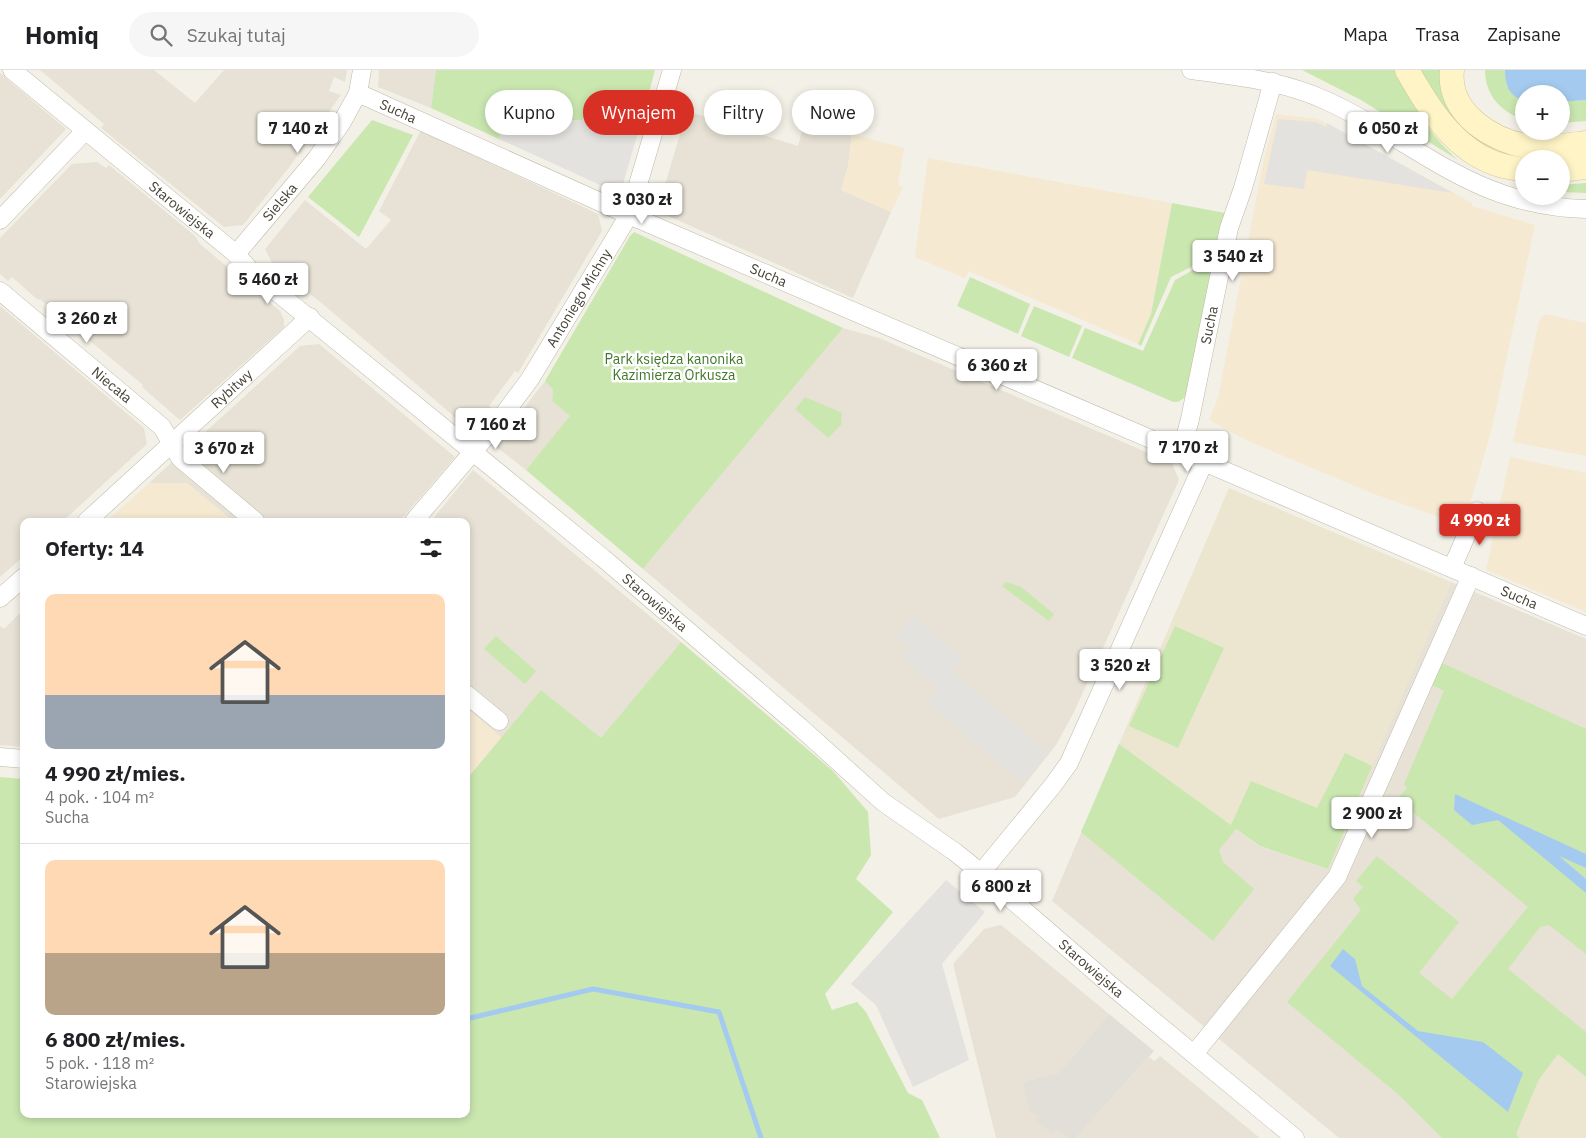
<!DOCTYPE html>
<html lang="pl">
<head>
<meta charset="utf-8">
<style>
	:root { --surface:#fff; --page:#f6f6f6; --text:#202124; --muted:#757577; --line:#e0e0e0; --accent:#d93025 }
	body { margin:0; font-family:"IBM Plex Sans",sans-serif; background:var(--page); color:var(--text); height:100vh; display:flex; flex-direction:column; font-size:19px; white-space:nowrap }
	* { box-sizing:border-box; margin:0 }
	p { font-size:16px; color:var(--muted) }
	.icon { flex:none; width:28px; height:28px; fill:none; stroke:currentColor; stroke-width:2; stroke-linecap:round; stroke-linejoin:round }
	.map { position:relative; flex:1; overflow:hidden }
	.details { position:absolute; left:20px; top:448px; width:450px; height:600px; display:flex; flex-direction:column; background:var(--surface); border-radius:10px; box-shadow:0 2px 8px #0003 }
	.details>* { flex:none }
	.guide { position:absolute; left:485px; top:20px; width:475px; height:45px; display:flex; gap:10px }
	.tools { position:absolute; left:1515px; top:15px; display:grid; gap:10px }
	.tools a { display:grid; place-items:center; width:55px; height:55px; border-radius:50%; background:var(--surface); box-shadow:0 2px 8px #0003; font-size:25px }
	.price { position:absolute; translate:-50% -42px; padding:0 11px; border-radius:5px; background:#fff; color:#222; font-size:16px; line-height:32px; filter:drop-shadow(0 1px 2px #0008) }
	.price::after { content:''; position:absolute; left:50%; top:30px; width:15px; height:11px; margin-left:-8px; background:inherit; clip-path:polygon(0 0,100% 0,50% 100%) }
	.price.active { background:var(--accent); color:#fff }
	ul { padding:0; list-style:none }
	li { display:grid; align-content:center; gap:10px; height:265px; padding:0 25px }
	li+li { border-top:1px solid var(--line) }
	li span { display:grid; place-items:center; height:155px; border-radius:10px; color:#555 }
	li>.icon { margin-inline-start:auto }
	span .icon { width:90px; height:90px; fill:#fffc; stroke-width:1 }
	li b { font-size:21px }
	h2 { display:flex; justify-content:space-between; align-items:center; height:60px; padding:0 25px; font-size:21px }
	.chip { padding:0 18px; border-radius:22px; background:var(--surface); box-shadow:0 2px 8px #0003; font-size:18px; line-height:45px }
	.chip.active { background:var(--accent); color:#fff }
	header { display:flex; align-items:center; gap:30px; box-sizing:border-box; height:70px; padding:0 25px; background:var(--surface); border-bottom:1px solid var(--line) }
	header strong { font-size:24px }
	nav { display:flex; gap:28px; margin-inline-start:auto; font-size:18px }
	.search { width:350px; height:45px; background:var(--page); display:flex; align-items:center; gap:12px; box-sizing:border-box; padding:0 18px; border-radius:28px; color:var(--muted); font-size:19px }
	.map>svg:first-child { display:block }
	.residential { fill:#e7e2d5 }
	.commercial { fill:#f5e9d2 }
	.industrial { fill:#e2dfd8 }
	.education { fill:#ece6d1 }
	.green { fill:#cae7b0 }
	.parking { fill:#e4e2df }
	.water { fill:#a4cbef }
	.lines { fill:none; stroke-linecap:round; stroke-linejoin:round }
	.stream { stroke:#a4cbef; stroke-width:5 }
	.street-casing { stroke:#beb9a9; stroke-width:19 }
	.secondary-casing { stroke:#d2c797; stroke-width:25 }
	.street { stroke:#fff; stroke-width:18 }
	.secondary { stroke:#fef4c6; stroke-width:24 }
	.labels { text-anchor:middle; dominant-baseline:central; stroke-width:5; stroke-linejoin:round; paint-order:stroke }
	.street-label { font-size:14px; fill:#464136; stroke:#fff }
	.park-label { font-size:14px; fill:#41772a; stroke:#fff }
</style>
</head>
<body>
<header>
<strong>Homiq</strong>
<div class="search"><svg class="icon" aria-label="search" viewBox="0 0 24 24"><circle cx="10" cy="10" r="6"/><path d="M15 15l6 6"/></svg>Szukaj tutaj</div>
<nav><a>Mapa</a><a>Trasa</a><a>Zapisane</a></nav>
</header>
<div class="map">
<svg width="1586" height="1068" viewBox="0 0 1586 1068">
	<rect width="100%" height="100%" fill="#f3f0e7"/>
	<!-- residential -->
	<path class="residential" d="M40 0H154L195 33 224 0H347L345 12 334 7 329 21 341 25 290 96 243 155 224 157 101 58 104 54Z
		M379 0H436L431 38 378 17Z
		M0 3 66 59 0 129Z
		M687 41 798 76 805 50 852 64 848 96 841 120 891 142 853 228 657 141Z
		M421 60 598 144 602 161 518 303 515 301 489 336 492 339 477 359 470 360 324 235 283 203 272 193 265 179 305 130 366 179 391 150 379 141Z
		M97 92 106 98 109 95 195 166 200 174 280 241 284 250V257L180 350 142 317 143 315 40 229 38 230 12 207 8 211 0 204V168L72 94Z
		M0 236 144 358 147 374 63 451H24V486L0 507Z
		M843 258 879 268 1172 393 1179 410 1074 642 1056 675 1015 727 939 749 643 499Z
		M319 274 455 387 400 451H233L187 413H149L300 276Z
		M545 311 553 320 552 331 571 346 526 400 495 376Z
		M473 400 681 572 601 669 541 620 502 668 466 638V451H431Z
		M1451 512 1586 569V1068H1339L1052 831 1119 674 1259 776 1327 799Z
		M24 539V677L0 675V556L4 559Z
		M1001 855 1109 944 1060 1002 1023 1012 1039 1047 1054 1062 1056 1059 1068 1068H996L953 894 984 859Z
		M1160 986 1260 1068H1076L1149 987 1154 991Z"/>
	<!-- commercial -->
	<path class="commercial" d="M1276 44 1318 49 1472 133V136L1535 155 1491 362 1469 437 1451 451 1374 424 1248 371 1209 350 1218 328 1263 93Z
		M852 64 904 78 898 115 903 117 891 142 841 120 848 96Z
		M928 88 1172 133 1151 244 1138 274 969 201 965 208 915 187Z
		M1545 244 1586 253V386L1513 372 1539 251Z
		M1510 387 1586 403V542L1486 500Z
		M149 413H187L233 451H114L110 448Z
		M466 638 502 668 466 710Z"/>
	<!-- industrial -->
	<path class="industrial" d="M1109 944 1154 981 1076 1068H1068L1056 1059 1054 1063 1036 1051 1039 1047 1030 1041 1023 1012 1060 1002Z"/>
	<!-- education -->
	<path class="education" d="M1229 418 1451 512 1328 799 1260 776 1119 674Z
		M1558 983 1586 1007V1068H1519L1516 1064 1539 1009Z"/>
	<!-- green -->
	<path class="green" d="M436 0H655L641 52 618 47 503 56 499 69 431 38Z
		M1302 0H1394C1412 33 1429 65 1458 90L1361 30Z
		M1420 0H1442L1456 47 1586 82V86C1529 92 1484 93 1446 43 1436 30 1428 14 1420 0Z
		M1485 0H1505L1507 16 1524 31V50C1501 42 1485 25 1485 0Z
		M1586 30V51L1561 53V32Z
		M372 50 413 65 359 167 308 127Z
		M1586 113V123L1561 122V115Z
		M1172 133 1225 143 1215 185 1171 207 1141 276 1138 274 1151 244Z
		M634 162 843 258 643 499 526 400 570 346 552 331 553 320 545 311 630 166Z
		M1213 189 1188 323C1184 329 1178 334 1171 331L1072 288 1085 258 1143 281 1175 210Z
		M970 207 1030 234 1018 264 957 236Z
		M1034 236 1082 256 1069 287 1021 266Z
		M805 327 842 343 841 355 828 368 795 339Z
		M1006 512 1021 517 1054 544 1049 551 1002 516Z
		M1175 556 1224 578 1178 678 1129 656Z
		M496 566 536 601 525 614 484 579Z
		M681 572 833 701 868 742 871 785 856 809 893 842 825 924 832 940 857 932 866 942 908 1023 922 1030 940 1068H0V707L24 709V1044H466V710L541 620 601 668Z
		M1442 593 1586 659V884L1549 855 1540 857 1508 899 1586 962V1007L1558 984 1539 1009 1516 1064 1519 1068H1442L1399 1025 1287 932 1361 840 1353 829 1363 817 1356 811 1377 786 1459 852 1419 903 1452 929 1528 837 1397 729 1407 718 1404 714 1444 621 1432 615Z
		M1119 674 1231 755 1251 711 1317 738 1345 683 1372 696 1328 799 1260 776 1236 759 1219 780 1223 792 1254 819 1213 871 1081 762Z"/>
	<!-- parking -->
	<path class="parking" d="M619 47 641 52 623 114 609 119 499 69 503 56Z
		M1278 49 1316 52 1326 57 1327 53 1453 123 1307 100 1304 119 1264 114Z
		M913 546 962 588 952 601 1048 683 1022 713 928 633 940 619 901 587 909 577 896 566Z
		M946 810 985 842 942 894 969 990 913 1017 876 935 851 914Z"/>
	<!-- water -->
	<path class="water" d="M1505 0H1586V30L1561 32V24H1524V31C1509 26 1505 15 1505 0Z
		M1455 724 1586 784V798L1559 786 1586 809V823L1498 750 1472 755 1454 740Z
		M1343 879 1355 889 1362 916 1418 961 1483 972 1523 1003 1508 1042 1330 896Z"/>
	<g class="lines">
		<!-- stream -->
		<path class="stream" d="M466 949 593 919 719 942 761 1068"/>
		<!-- street casing -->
		<g class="street-casing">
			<g id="street">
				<path id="s1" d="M12 0 236 184 250 200 603 488 800 657 883 732 955 782 981 803 1115 919 1295 1068"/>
				<path d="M1191 0C1237 6 1284 11 1327 31 1421 74 1473 136 1586 139"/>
				<path id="s2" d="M358 23 629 145 1586 556"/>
				<path d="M0 150 85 61"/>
				<path id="s3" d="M236 184 317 88 342 52 358 23 362 0"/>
				<path id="s4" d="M0 221 162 357 180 388 255 451"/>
				<path id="s5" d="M1181 383 1190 349 1229 158 1243 118 1273 12"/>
				<path id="s6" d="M87 451 310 247"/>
				<path id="s7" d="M414 451 495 356 530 309 629 145 672 0"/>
				<path d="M1452 498 1477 441"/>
				<path d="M0 528 24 507"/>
				<path d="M466 624 499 651"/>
				<path d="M0 687 24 689"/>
				<path d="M981 803 1054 714 1069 693 1204 392"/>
				<path d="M1194 984 1337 807 1471 506"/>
			</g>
		</g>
		<!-- secondary casing -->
		<g class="secondary-casing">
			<path id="secondary" d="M1407 0C1428 37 1454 80 1497 94 1505 97 1515 98 1524 100
				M1452 0C1447 44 1494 72 1532 77 1550 78 1569 75 1586 73
				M1561 100 1586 97"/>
		</g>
		<!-- street -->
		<use href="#street" class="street"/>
		<!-- secondary -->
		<use href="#secondary" class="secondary"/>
	</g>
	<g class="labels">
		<!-- street labels -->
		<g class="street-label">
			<text stroke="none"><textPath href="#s2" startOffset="44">Sucha</textPath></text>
			<text stroke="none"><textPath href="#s3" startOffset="68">Sielska</textPath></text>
			<text stroke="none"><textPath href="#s1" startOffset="220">Starowiejska</textPath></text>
			<text stroke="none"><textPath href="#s2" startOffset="449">Sucha</textPath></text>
			<text stroke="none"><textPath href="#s7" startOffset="278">Antoniego Michny</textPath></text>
			<text stroke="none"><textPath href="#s5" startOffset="131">Sucha</textPath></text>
			<text stroke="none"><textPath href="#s4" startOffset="146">Niecała</textPath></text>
			<text stroke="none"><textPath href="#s6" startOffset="196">Rybitwy</textPath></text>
			<text stroke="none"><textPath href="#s2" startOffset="1266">Sucha</textPath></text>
			<text stroke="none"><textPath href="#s1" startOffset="835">Starowiejska</textPath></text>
			<text stroke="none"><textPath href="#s1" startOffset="1405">Starowiejska</textPath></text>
		</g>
		<!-- park labels -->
		<g class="park-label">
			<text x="674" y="289">Park księdza kanonika<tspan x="674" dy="16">Kazimierza Orkusza</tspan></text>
		</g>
	</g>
</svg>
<div class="tools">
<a>+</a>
<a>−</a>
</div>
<b class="price" style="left:298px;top:84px">7 140 zł</b>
<b class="price" style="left:1388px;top:84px">6 050 zł</b>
<b class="price" style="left:642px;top:155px">3 030 zł</b>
<b class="price" style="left:1233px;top:212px">3 540 zł</b>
<b class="price" style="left:268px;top:235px">5 460 zł</b>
<b class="price" style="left:87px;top:274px">3 260 zł</b>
<b class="price" style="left:997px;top:321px">6 360 zł</b>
<b class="price" style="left:496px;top:380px">7 160 zł</b>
<b class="price" style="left:1188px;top:403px">7 170 zł</b>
<b class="price" style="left:224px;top:404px">3 670 zł</b>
<b class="price active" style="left:1480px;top:476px">4 990 zł</b>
<b class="price" style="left:1120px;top:621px">3 520 zł</b>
<b class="price" style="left:1372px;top:769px">2 900 zł</b>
<b class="price" style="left:1001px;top:842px">6 800 zł</b>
<div class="guide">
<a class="chip">Kupno</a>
<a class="chip active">Wynajem</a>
<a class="chip">Filtry</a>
<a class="chip">Nowe</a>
</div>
<section class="details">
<h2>Oferty: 14<svg class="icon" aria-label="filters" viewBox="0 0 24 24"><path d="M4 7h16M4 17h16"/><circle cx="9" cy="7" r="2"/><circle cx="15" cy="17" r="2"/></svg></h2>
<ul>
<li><span style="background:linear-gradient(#ffd9b3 65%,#9aa5b1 0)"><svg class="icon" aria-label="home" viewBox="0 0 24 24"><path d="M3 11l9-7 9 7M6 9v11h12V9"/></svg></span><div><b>4 990 zł/mies.</b><p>4 pok. · 104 m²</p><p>Sucha</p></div></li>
<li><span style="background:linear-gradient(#ffd9b3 60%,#b9a48a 0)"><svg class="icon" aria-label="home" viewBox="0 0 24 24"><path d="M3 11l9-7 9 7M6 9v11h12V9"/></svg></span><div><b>6 800 zł/mies.</b><p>5 pok. · 118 m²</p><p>Starowiejska</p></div></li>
</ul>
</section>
</div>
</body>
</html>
